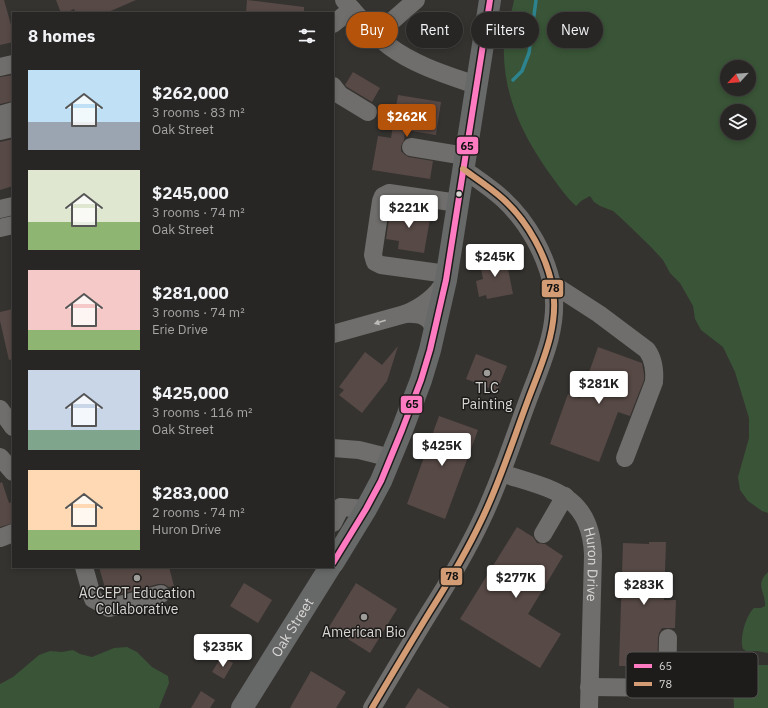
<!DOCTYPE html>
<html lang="en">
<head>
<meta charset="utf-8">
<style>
	:root { --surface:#282624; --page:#343231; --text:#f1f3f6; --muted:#a5a5a6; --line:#444341; --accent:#b45309 }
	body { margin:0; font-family:"IBM Plex Sans",sans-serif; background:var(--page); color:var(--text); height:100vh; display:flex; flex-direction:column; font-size:15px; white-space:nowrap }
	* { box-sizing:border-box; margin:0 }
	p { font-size:13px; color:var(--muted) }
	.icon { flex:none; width:22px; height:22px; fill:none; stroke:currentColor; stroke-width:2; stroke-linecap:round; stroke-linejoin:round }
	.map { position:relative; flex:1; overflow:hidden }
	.sheet { position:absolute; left:12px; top:12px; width:322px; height:556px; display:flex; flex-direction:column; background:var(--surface); border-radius:0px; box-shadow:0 2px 6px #0003,0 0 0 1px var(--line) }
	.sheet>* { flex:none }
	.guide { position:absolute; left:346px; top:12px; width:362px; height:36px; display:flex; gap:8px }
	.needle { width:26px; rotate:244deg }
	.controls { position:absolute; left:720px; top:60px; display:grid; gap:8px }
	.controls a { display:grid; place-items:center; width:36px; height:36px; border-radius:50%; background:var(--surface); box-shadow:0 2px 6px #0003,0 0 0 1px var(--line); font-size:20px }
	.price { position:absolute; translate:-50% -34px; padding:0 9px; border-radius:4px; background:#fff; color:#222; font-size:13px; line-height:26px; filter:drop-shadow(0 1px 2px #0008) }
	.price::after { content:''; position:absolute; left:50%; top:24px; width:12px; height:9px; margin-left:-6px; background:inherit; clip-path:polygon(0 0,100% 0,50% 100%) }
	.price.selected { background:var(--accent); color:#fff }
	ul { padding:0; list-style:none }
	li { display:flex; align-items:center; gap:12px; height:100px; padding:0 16px }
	li span { display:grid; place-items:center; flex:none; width:112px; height:80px; border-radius:0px; color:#555 }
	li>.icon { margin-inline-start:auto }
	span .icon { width:48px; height:48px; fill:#fffc; stroke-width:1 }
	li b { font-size:17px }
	h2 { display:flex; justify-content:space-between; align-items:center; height:48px; padding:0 16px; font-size:17px }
	.chip { padding:0 14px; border-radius:18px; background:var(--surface); box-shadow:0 2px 6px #0003,0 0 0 1px var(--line); font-size:14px; line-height:36px }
	.chip.selected { background:var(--accent); color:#fff }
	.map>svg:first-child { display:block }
	.green { fill:#395436; fill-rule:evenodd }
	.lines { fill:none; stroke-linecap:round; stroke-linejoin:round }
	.stream { stroke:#2d848f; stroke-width:3.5 }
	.building { fill:#574945 }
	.minor { stroke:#6f6e6c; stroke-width:18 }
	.major { stroke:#676969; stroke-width:22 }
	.bus-1-casing { stroke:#1d1c1a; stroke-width:9 }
	.bus-2-casing { stroke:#1d1c1a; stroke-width:9 }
	.bus-1 { stroke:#fe7ac1; stroke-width:6 }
	.bus-2 { stroke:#d39c74; stroke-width:6 }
	.oneway { fill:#bdbcb9 }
	.bus-dot { fill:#d7d6d3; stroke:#1d1c1a; stroke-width:1.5 }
	.poi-dot { fill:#9e9d9a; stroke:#1d1c1a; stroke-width:1.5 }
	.labels { text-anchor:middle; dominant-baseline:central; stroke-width:3; stroke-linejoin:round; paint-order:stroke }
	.poi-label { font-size:14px; fill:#d7d6d3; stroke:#1d1c1a }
	.street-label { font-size:14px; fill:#d7d6d3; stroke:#1d1c1a }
	.key { fill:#1d1c1a; stroke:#555452; stroke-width:1 }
	.key-label { font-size:11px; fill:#d7d6d3 }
	.line-badge { stroke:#1d1c1a; stroke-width:1.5 }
	.pale-badge-label { font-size:11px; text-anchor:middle; font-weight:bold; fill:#111 }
</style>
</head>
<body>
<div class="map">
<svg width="768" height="708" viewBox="0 0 768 708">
	<rect width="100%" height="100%" fill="#353330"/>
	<!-- green -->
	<path class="green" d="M514 0H768V513L762 511 748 501 740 490 738 477 749 438V418L735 372 723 347 701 330 695 319 693 306 680 283 670 273 663 260 651 247 621 218 613 211 600 206 594 202 590 196 581 201 576 206 569 199C532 153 501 103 504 42 505 27 512 14 514 0ZM727 67H749V89H727ZM727 111H749V133H727Z
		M768 572V653L757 651H746L743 649C739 639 746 615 754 608H761L765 606C766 592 754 585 768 572Z
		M127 647 137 652 152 667 168 676 169 683 159 708H0V684L13 677 39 655 50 651 62 652 73 650 80 654 92 657 114 648Z
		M751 665H768V708H734L733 686 736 672 743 667Z"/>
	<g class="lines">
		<!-- stream -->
		<path class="stream" d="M513 80 522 71 529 53 536 0"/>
	</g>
	<!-- building -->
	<path class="building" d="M0 0H4L13 32V42L0 45Z
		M56 0H136L106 13H76L74 9 66 13H61Z
		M247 0 304 7V13H246Z
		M353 72 380 88 372 102 347 87 345 85Z
		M13 75V101L0 104V77Z
		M398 95 441 102 436 135 405 130 404 140 401 146V151L405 155 409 157 433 161 430 179 372 170 378 136 391 138Z
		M13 139V186L0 190V142Z
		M391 206 431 213 424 253 398 249 399 241 386 239Z
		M505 254 513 294 487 299 486 295 479 297 476 281 483 279 479 259Z
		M13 309V359L9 360 0 321V312Z
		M398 346 387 381 362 413 339 395 344 390 339 387 365 352 382 365Z
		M598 347 642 363 644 374V380L630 416 618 412 599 462 550 444 568 394 580 398Z
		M476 354 507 366 497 391 466 379Z
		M439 416 478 430 445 519 407 504Z
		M2 482 9 503 13 502V523L0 527V483Z
		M517 527 533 537 537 543 545 544 563 556 528 614 561 634 540 668 460 619Z
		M649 542H666L664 600H676L675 628H662L659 633 658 638 657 674 627 673V666H619L623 543 649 544Z
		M99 567H169L174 586 169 587 164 584H158L110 597 107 595Z
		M244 583 272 600 258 623 230 606Z
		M356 583 397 609 370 653 329 627Z
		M222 656 233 663 224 679 212 672Z
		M311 671 346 692 336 708H290Z
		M418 688 450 708H405Z
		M201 691 215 700 210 708H191Z"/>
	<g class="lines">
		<!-- minor -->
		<g class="minor">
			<path d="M344 0C358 16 372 33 389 46 414 65 447 75 476 85"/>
			<path d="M333 24 352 9"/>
			<path d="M376 35 416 0"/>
			<path d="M0 67 13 64"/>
			<path d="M333 86 340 95 368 112"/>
			<path d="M0 115 13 111"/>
			<path d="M0 131 13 128"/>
			<path d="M411 147 465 156"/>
			<path d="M0 209 13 206"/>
			<path d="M0 228 13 225"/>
			<path d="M447 274 381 265 375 262 373 255 381 201 383 196 389 193 458 203"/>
			<path d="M551 283 599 314 647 350C654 360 655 370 654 382L625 458"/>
			<path d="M405 314C421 308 437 296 445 281"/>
			<path d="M333 334 405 314C420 313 432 316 435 333"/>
			<path d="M0 409 13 427"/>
			<path d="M333 448 359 450 391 458"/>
			<path d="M0 457 13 472"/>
			<path id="s1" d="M501 473C550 489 591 493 593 555L589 708"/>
			<path d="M333 523 341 507 366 509"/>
			<path d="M543 534 565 496"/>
			<path d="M0 538 13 533"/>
			<path d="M84 567 93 599 109 608 161 594"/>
			<path d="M589 687 676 688"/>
			<path d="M667 688 668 638"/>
			<path d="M372 708C391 676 410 644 429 613 448 583 466 553 481 521 500 482 513 440 528 400 541 365 559 328 553 290 547 256 528 222 503 199 491 188 477 179 463 169"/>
		</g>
		<!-- major -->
		<g class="major">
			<path d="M333 563 366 509 381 481 402 430 421 380 430 350 446 280 490 0"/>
			<path id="s2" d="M242 708 330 567"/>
		</g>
		<!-- bus-1 casing -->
		<g class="bus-1-casing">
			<path id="bus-1" d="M333 563 366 509 381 481 402 430 421 380 430 350 446 280 490 0"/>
		</g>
		<!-- bus-2 casing -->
		<g class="bus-2-casing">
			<path id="bus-2" d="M372 708C391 676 410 644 429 613 448 583 466 553 481 521 500 482 513 440 528 400 541 365 559 328 553 290 547 256 528 222 503 199 491 188 477 179 463 169"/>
		</g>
		<!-- bus-1 -->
		<use href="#bus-1" class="bus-1"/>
		<!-- bus-2 -->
		<use href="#bus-2" class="bus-2"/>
	</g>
	<!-- one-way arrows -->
	<defs><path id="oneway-solid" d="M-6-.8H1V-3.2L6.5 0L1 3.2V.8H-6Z"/></defs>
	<use class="oneway" href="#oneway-solid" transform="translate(380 322) rotate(163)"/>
	<!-- markers -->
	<circle class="bus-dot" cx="459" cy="194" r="3.5"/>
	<g class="poi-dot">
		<circle cx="487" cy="373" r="4"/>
		<circle cx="137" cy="578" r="4"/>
		<circle cx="364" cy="617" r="4"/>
	</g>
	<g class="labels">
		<!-- poi labels -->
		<g class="poi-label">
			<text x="487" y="388">TLC<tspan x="487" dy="16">Painting</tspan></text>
			<text x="137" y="593">ACCEPT Education<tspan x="137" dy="16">Collaborative</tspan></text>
			<text x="364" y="632">American Bio</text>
		</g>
		<!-- street labels -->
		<g class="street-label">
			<text stroke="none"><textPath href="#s1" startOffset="145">Huron Drive</textPath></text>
			<text stroke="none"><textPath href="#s2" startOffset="95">Oak Street</textPath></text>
		</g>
	</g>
	<!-- legend -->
	<rect x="626" y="652" width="132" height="46" rx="6" class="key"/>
	<rect x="634" y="664" width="18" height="4" fill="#fe7ac1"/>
	<rect x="634" y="682" width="18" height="4" fill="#d39c74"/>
	<g class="key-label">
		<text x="659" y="670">65</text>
		<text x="659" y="688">78</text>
	</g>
	<g class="line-badge">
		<rect x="456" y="136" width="23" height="19" rx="4" fill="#fe7ac1"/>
		<rect x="541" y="279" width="23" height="19" rx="4" fill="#d39c74"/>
		<rect x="400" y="395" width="23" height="19" rx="4" fill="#fe7ac1"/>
		<rect x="440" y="567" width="23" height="19" rx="4" fill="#d39c74"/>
	</g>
	<g class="pale-badge-label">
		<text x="467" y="150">65</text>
		<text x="553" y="292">78</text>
		<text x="412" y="408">65</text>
		<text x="452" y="580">78</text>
	</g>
</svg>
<div class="controls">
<a><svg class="needle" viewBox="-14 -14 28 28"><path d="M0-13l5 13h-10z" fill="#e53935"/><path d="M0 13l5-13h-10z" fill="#a5a5a6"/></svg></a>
<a><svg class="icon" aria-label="layers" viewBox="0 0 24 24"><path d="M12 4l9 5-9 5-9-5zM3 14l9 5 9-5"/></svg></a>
</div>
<b class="price selected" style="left:407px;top:138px">$262K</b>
<b class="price" style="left:409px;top:229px">$221K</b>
<b class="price" style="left:495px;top:278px">$245K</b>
<b class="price" style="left:599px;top:405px">$281K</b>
<b class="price" style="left:442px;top:467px">$425K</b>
<b class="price" style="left:516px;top:599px">$277K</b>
<b class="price" style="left:644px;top:606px">$283K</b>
<b class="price" style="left:223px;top:668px">$235K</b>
<div class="guide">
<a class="chip selected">Buy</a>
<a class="chip">Rent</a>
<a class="chip">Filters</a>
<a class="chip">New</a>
</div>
<section class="sheet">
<h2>8 homes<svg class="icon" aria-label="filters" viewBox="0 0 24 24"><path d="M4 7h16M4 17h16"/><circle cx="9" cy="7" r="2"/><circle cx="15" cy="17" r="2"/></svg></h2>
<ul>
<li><span style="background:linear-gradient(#bfe0f5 65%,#9aa5b1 0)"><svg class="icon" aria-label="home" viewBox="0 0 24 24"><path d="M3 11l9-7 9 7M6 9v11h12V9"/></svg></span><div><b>$262,000</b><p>3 rooms · 83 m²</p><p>Oak Street</p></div></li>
<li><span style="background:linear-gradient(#dfe7d0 65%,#8fb573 0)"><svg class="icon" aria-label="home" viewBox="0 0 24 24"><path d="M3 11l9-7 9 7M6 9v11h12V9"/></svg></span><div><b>$245,000</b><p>3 rooms · 74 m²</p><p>Oak Street</p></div></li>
<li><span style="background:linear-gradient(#f6c9c9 75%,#8fb573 0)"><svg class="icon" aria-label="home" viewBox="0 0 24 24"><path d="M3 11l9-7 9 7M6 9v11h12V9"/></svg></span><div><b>$281,000</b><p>3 rooms · 74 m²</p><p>Erie Drive</p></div></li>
<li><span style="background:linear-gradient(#c9d6e8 75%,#7fa58c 0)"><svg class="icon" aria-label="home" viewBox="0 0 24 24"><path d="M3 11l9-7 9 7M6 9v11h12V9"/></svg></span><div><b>$425,000</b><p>3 rooms · 116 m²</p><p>Oak Street</p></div></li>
<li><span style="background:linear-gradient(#ffd9b3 75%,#8fb573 0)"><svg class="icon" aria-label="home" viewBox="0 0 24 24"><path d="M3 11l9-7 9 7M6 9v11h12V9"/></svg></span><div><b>$283,000</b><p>2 rooms · 74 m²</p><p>Huron Drive</p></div></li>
</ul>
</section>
</div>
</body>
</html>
